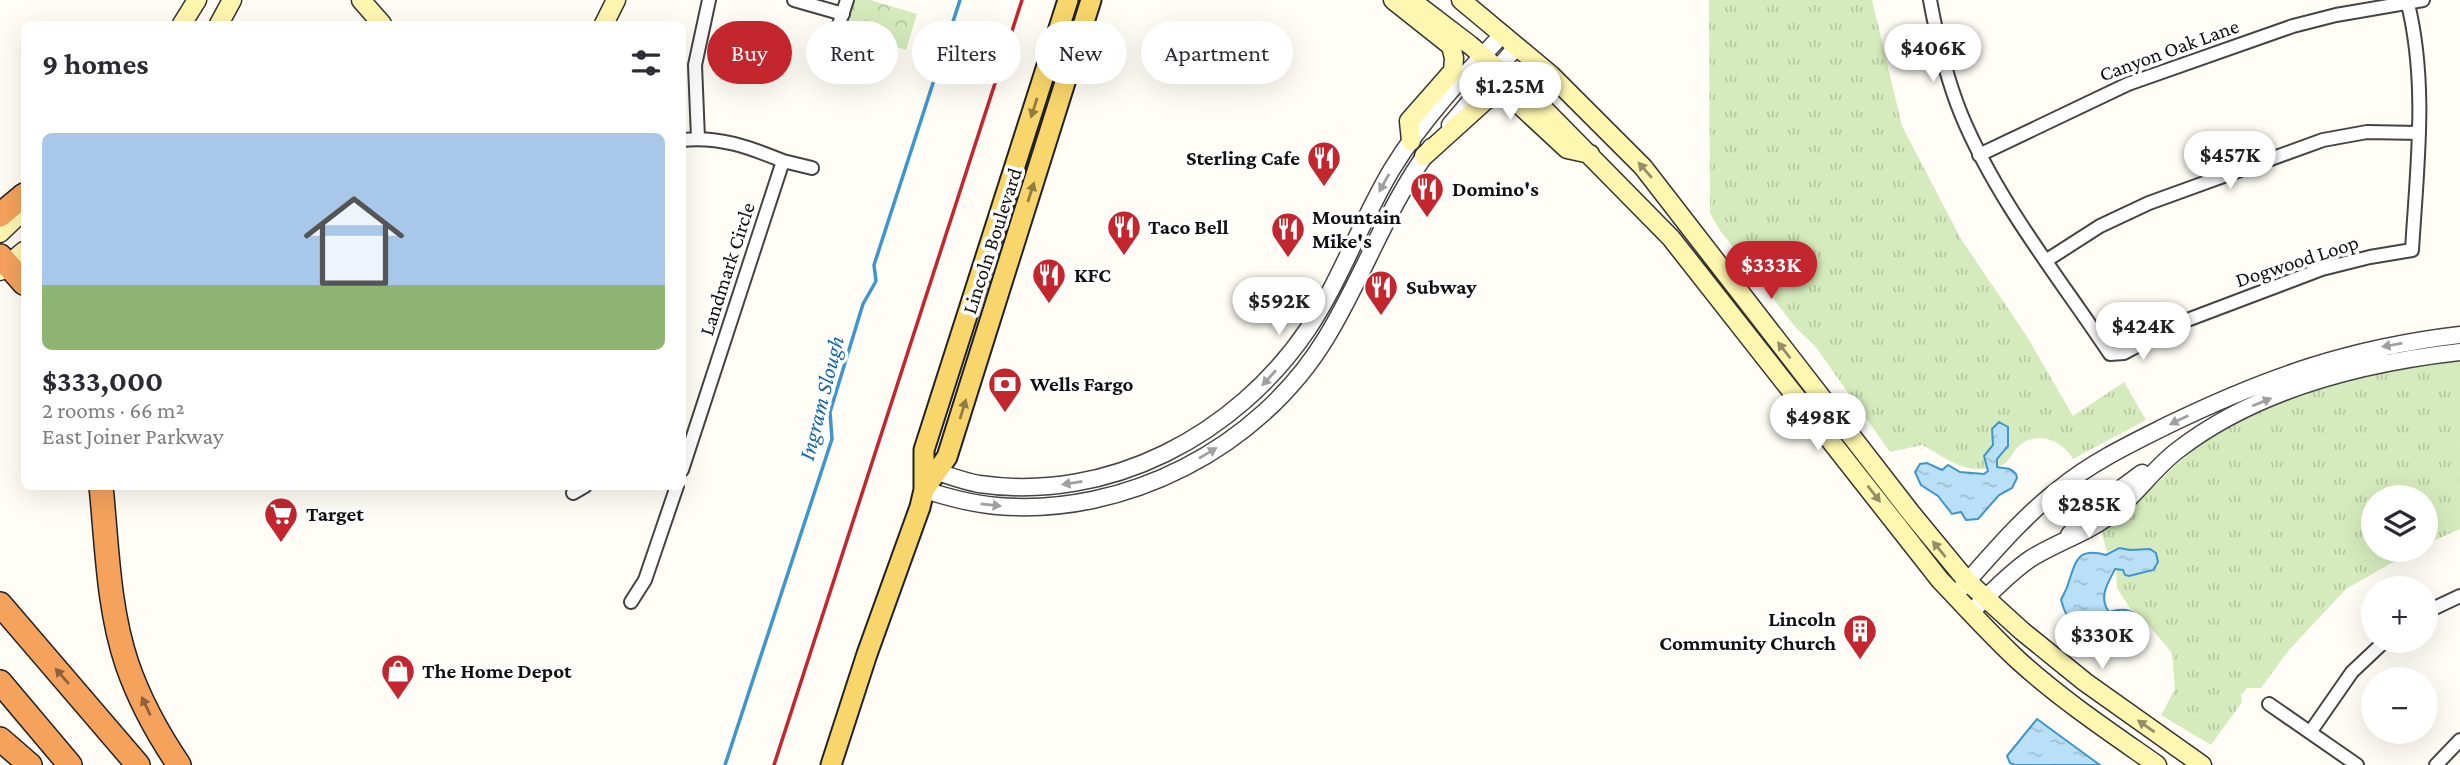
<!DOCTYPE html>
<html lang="en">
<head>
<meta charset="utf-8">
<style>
	:root { --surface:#fff; --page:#f2f2f3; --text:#2b2b33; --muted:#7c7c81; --line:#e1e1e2; --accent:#c4262e }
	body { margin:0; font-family:"Crimson Pro",serif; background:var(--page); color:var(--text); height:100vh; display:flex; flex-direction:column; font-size:26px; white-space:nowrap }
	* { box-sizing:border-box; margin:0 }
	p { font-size:23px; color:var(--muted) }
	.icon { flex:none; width:38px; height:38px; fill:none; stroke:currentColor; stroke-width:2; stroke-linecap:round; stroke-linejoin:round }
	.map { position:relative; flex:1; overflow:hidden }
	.drawer { position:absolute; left:21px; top:21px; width:665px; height:469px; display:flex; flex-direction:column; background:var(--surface); border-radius:10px; box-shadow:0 7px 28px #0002 }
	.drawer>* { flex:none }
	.banner { position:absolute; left:707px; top:21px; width:665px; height:63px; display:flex; gap:14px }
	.controls { position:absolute; left:2361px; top:485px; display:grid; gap:14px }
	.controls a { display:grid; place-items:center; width:77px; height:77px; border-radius:50%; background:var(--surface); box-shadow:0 7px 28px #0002; font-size:35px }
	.price { position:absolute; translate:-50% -60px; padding:0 16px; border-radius:24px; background:#fff; color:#222; font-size:23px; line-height:46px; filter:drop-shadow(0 2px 4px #0008) }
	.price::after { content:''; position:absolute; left:50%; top:42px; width:21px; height:16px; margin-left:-10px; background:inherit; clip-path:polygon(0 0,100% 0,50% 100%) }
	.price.active { background:var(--accent); color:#fff }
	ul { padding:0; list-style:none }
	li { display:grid; align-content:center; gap:14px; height:371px; padding:0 21px }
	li+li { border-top:2px solid var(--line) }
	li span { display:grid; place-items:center; height:217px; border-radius:10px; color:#555 }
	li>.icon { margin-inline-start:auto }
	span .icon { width:126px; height:126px; fill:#fffc; stroke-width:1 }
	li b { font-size:30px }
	h2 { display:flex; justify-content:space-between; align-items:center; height:84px; padding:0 21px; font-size:30px }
	.chip { padding:0 24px; border-radius:32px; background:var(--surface); box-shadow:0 7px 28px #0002; font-size:24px; line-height:63px }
	.chip.active { background:var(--accent); color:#fff }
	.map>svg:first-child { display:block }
	.grass { fill:url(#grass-tufts) }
	.park { fill:url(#park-crowns) }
	.water { fill:url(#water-ripples); stroke:#3f96cf; stroke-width:2 }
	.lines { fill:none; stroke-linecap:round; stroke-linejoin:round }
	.stream { stroke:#3f96cf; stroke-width:3.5 }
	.minor-casing { stroke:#444; stroke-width:16 }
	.tertiary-casing { stroke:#444; stroke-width:19 }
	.secondary-casing { stroke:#333; stroke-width:21 }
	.primary-casing { stroke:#222; stroke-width:23 }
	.motorway-casing { stroke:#222; stroke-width:26 }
	.minor { stroke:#fff; stroke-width:12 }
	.tertiary { stroke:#fff; stroke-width:16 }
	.secondary { stroke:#fff6b0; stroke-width:18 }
	.primary { stroke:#f9d66b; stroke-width:19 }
	.motorway { stroke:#f5a25d; stroke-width:23 }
	.rail { stroke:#c4262e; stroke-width:3.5 }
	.oneway { fill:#917d42 }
	.oneway2 { fill:#948f68 }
	.oneway3 { fill:#a0a0a0 }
	.oneway4 { fill:#8e613b }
	.labels { text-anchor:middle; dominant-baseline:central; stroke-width:7; stroke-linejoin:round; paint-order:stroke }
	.street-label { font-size:21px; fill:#111; stroke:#fff }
	.poi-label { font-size:21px; font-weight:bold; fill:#111; stroke:#fff; text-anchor:start }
	.water-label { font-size:23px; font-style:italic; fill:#1768a6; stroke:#fff }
</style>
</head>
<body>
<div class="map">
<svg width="2460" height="765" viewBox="0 0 2460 765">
	<defs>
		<pattern id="grass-tufts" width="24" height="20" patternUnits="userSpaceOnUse" patternTransform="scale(1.75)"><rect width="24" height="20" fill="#d5ebbd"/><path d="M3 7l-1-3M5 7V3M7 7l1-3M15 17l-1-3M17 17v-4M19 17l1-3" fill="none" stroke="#b6c8a1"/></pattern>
		<pattern id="park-crowns" width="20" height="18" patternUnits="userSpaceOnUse" patternTransform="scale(1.75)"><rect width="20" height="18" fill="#d5ebbd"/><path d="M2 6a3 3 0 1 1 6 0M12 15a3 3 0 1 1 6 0" fill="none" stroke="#b6c8a1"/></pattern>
		<pattern id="water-ripples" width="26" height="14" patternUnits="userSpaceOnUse" patternTransform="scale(1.75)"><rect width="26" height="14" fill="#b9e0f7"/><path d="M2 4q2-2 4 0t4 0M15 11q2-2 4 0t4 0" fill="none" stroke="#9ebfd3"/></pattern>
	</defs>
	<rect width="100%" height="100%" fill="#fffdf5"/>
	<!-- grass -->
	<path class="grass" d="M1709 0H1872L1902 126 1961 239 2026 335 2073 416 2124 382 2146 420 2073 459C2061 439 2036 430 2018 447 2013 452 2009 461 2004 464 1998 467 1988 469 1982 469 1960 471 1940 454 1922 445L1890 452 1815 346 1796 328 1719 229 1710 213Z
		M2460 361V529L2426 544V497H2373V550H2414L2346 589 2288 651 2261 688H2247L2241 695 2242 702 2211 745 2161 715 2175 689 2172 653 2146 622 2130 608 2117 588 2116 572 2120 546 2107 552 2101 530C2113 521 2127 512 2139 501 2157 484 2174 465 2194 450 2270 395 2368 370 2460 361Z"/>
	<!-- park -->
	<path class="park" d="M854 0H870L917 14 906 50 844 31Z"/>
	<!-- water -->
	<path class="water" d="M1999 422 2008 427V446L1997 459V467C2005 469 2009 466 2016 474L2017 478 2012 488 1999 495 1978 519 1966 520 1961 512 1952 514 1938 496 1921 485 1915 472 1920 464 1927 463 1942 470 1948 465 1960 472 1984 474 1988 471 1984 456 1993 445 1992 429Z
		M2119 548 2130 550 2150 549 2156 553 2158 562 2153 570 2129 576 2125 575 2123 570 2115 569C2108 583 2098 597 2109 612 2126 607 2135 610 2146 625V631L2141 638C2131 637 2125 626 2117 625L2116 628C2125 639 2123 653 2108 657 2085 643 2068 626 2061 600 2063 594 2067 590 2068 584 2076 561 2077 547 2106 555Z
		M2037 719 2093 760 2100 765H2015L2010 763 2007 756Z"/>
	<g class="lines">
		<!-- stream -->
		<path class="stream" d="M725 765 832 439 830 412 863 304 876 281 874 265 960 0"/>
		<!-- minor casing -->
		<g class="minor-casing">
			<path id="minor" d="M794 0 843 14
				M1930 0C1937 38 1946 77 1961 114 1997 201 2058 276 2110 354L2124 353 2182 322 2322 269 2370 257 2412 250C2417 166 2428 82 2407 0
				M827 61 847 0
				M698 138 695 65 709 0
				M682 140C719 136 749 147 783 161L682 470
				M1979 155 2128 84 2293 26 2336 15 2423 0
				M783 161 812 168
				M2047 260 2100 226 2149 203 2323 140 2367 132 2419 133
				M573 493 585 486
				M631 602 645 580 677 486
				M2426 612 2460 596
				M2269 704 2357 765
				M2311 731 2352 672 2386 640
				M2436 765 2460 740"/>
		</g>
		<!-- tertiary casing -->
		<g class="tertiary-casing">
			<path id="tertiary" d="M1450 125 1517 46
				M928 469C945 474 962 481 979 484 1109 503 1236 435 1308 329 1341 279 1361 221 1392 169 1422 120 1463 76 1503 34
				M924 490C948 497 972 504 997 506 1125 517 1259 448 1326 338 1364 276 1387 206 1431 147
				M2104 501 2142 473
				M2069 535 2087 513
				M1955 595C1988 559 2020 519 2059 489 2092 462 2130 444 2168 425 2267 377 2350 348 2460 335
				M1971 612C1990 594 2008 574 2030 559 2057 542 2088 533 2113 513 2137 494 2154 468 2178 450 2257 389 2362 363 2460 352"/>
		</g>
		<!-- secondary casing -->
		<g class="secondary-casing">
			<path id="secondary" d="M361 0 382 24
				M1393 0 1451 46 1454 58 1453 71 1409 121 1411 141
				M1411 0 1470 45 1541 106 1671 238 1940 580C1966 607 1991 635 2019 661 2062 700 2110 732 2157 765
				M1461 0 1551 75 1643 167 1911 513 1967 581 2022 631 2085 682 2202 765
				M182 24 197 0
				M219 24 232 0
				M604 24 616 0
				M1424 156 1487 99 1499 96 1511 97 1567 149 1590 154
				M0 233 24 210
				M0 271 24 251"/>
		</g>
		<!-- primary casing -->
		<g class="primary-casing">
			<path id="primary" d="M924 490 947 457 1091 0
				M831 765 867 654 920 507 924 490V450L1068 0"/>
		</g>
		<!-- motorway casing -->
		<g class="motorway-casing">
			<path id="motorway" d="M0 215 24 195
				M0 256 24 283
				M101 486C107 545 108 608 127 664 139 699 158 734 179 765
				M0 604 138 765
				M0 682 70 765
				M0 739 30 765"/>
		</g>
		<!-- minor -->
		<use href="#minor" class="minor"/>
		<!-- tertiary -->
		<use href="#tertiary" class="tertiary"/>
		<!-- secondary -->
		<use href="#secondary" class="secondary"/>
		<!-- primary -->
		<use href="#primary" class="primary"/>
		<!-- motorway -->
		<use href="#motorway" class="motorway"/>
		<!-- rail -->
		<path class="rail" d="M774 765 1022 0"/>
	</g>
	<!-- one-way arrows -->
	<defs><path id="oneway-solid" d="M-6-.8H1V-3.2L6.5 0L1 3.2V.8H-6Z" transform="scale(1.75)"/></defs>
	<g class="oneway">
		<use href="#oneway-solid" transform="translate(1034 108) rotate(108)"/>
		<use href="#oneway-solid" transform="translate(1031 192) rotate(-72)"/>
		<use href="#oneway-solid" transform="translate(963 409) rotate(-73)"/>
	</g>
	<g class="oneway2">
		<use href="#oneway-solid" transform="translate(1645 170) rotate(-131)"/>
		<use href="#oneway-solid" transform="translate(1784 350) rotate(-128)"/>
		<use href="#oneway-solid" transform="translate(1874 494) rotate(52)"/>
		<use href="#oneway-solid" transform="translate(1939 549) rotate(-129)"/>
		<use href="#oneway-solid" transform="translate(2146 726) rotate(-145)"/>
	</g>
	<g class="oneway3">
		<use href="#oneway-solid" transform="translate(1384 183) rotate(119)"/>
		<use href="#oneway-solid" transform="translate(2392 345) rotate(170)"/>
		<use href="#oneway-solid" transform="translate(1269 378) rotate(132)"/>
		<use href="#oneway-solid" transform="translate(2262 402) rotate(-22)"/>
		<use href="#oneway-solid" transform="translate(2179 420) rotate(154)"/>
		<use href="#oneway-solid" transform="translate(1208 453) rotate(-31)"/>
		<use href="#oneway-solid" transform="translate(1072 483) rotate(171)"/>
		<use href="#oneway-solid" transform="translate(991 505) rotate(6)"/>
	</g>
	<g class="oneway4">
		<use href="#oneway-solid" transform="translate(62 676) rotate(-131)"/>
		<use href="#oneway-solid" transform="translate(146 706) rotate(-115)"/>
	</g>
	<!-- icons -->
	<defs>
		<g id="restaurant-pin" transform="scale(1.75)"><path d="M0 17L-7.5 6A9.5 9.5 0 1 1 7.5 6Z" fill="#c4262e" stroke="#fff"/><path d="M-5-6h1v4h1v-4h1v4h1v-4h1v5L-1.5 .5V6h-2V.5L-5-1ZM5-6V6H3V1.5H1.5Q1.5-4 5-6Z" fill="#fff"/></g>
		<g id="bank-pin" transform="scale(1.75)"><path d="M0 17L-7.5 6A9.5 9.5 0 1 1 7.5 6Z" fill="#c4262e" stroke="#fff"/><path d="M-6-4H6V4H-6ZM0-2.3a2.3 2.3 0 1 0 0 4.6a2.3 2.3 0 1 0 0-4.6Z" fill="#fff"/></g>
		<g id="supermarket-pin" transform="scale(1.75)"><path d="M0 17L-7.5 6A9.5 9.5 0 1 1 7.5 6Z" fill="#c4262e" stroke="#fff"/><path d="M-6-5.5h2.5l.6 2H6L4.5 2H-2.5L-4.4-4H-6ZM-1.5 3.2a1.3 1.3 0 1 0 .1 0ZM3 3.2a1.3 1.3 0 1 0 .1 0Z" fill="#fff"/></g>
		<g id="building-pin" transform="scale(1.75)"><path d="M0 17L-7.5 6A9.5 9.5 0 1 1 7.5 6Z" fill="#c4262e" stroke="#fff"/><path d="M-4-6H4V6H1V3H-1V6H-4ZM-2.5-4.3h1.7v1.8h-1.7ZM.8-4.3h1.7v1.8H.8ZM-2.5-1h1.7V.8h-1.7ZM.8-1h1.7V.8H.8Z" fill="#fff"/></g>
		<g id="shop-pin" transform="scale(1.75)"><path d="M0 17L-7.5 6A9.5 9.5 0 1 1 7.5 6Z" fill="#c4262e" stroke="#fff"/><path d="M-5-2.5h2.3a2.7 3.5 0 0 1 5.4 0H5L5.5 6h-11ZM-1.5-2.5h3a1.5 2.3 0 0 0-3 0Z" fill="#fff"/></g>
	</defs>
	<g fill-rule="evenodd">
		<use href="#restaurant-pin" x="1324" y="158"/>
		<use href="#restaurant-pin" x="1427" y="189"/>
		<use href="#restaurant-pin" x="1124" y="227"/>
		<use href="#restaurant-pin" x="1288" y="229"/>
		<use href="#restaurant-pin" x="1049" y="275"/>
		<use href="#restaurant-pin" x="1381" y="287"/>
		<use href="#bank-pin" x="1005" y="384"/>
		<use href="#supermarket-pin" x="281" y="514"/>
		<use href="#building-pin" x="1860" y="631"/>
		<use href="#shop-pin" x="398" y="671"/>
	</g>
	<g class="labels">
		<!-- street labels -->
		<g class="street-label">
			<text transform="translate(2169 50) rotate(-20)">Canyon Oak Lane</text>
			<text transform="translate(992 241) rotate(-72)">Lincoln Boulevard</text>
			<text transform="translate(2297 261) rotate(-18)">Dogwood Loop</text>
			<text transform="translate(727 269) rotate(-72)">Landmark Circle</text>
		</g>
		<!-- poi labels -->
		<g class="poi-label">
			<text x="1300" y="158" text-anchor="end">Sterling Cafe</text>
			<text x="1452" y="189">Domino's</text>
			<text x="1312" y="217">Mountain<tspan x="1312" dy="24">Mike's</tspan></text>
			<text x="1148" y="227">Taco Bell</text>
			<text x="1074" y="275">KFC</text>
			<text x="1406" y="287">Subway</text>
			<text x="1030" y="384">Wells Fargo</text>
			<text x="306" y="514">Target</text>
			<text x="1836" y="619" text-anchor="end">Lincoln<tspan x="1836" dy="24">Community Church</tspan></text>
			<text x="422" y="671">The Home Depot</text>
		</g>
		<!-- water labels -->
		<g class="water-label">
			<text transform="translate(821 398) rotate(-76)">Ingram Slough</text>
		</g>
	</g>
</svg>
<div class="controls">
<a><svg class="icon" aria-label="layers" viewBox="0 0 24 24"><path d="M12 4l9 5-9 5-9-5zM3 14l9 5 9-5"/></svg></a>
<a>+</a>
<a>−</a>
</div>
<b class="price" style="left:1933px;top:84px">$406K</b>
<b class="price" style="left:1510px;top:122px">$1.25M</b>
<b class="price" style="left:2230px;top:191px">$457K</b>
<b class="price active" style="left:1771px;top:301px">$333K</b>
<b class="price" style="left:1279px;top:337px">$592K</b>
<b class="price" style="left:2143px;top:362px">$424K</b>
<b class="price" style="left:1818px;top:453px">$498K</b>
<b class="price" style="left:2089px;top:540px">$285K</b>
<b class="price" style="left:2102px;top:671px">$330K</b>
<div class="banner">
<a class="chip active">Buy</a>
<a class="chip">Rent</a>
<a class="chip">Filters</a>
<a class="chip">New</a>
<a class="chip">Apartment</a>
</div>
<section class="drawer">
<h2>9 homes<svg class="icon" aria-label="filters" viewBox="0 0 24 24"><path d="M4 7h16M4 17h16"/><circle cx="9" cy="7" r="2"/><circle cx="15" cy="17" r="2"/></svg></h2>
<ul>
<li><span style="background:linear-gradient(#a9c7e8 70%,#8fb573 0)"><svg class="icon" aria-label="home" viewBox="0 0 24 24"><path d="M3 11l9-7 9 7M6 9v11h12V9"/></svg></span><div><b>$333,000</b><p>2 rooms · 66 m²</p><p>East Joiner Parkway</p></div></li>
</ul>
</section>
</div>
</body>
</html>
